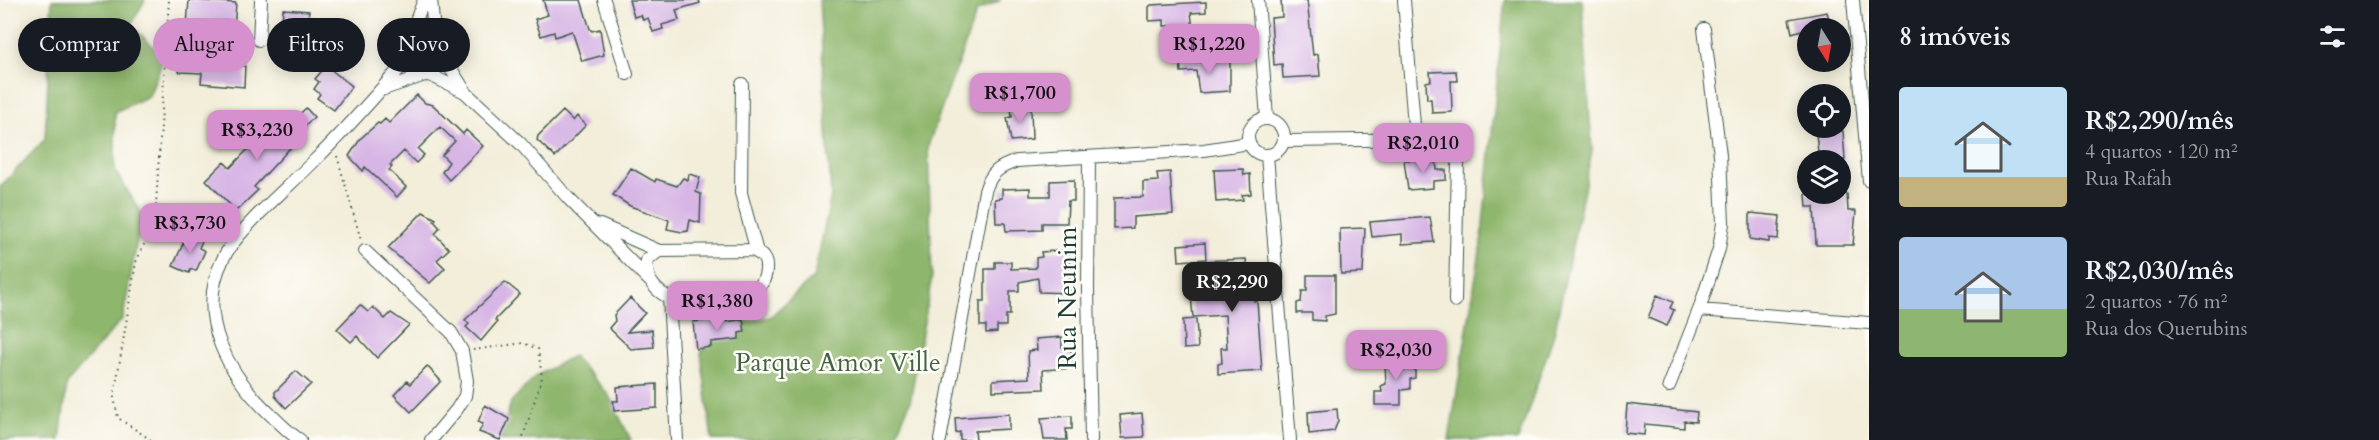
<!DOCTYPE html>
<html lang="pt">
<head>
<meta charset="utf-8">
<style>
	:root { --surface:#171b24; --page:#242831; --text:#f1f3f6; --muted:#9ea1a6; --accent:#d690ce }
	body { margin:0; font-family:Cardo,serif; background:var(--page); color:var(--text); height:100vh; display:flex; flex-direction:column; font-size:22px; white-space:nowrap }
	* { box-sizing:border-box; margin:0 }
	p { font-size:20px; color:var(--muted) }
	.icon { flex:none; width:33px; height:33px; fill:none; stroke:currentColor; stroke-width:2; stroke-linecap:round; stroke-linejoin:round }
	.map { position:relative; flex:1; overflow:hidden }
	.sheet { display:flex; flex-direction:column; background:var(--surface); width:510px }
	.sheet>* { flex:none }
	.banner { position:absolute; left:18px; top:18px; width:570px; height:54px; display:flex; gap:12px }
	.needle { width:39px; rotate:169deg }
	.buttons { position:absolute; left:1797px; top:18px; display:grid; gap:12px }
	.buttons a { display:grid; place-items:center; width:54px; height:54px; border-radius:50%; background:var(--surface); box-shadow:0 3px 15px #0003; font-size:30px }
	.price { position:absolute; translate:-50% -51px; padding:0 14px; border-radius:12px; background:var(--accent); color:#111; font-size:20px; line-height:39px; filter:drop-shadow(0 2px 3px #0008) }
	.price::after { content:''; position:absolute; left:50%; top:36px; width:18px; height:14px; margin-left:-9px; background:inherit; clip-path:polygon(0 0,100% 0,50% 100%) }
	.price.active { background:#222; color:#fff }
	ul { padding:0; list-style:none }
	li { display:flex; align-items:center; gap:18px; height:150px; padding:0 30px }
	li span { display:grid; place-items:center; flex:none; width:168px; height:120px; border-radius:6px; color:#555 }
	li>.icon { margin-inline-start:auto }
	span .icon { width:72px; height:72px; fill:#fffc; stroke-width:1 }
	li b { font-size:26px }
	h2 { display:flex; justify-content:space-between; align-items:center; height:72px; padding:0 30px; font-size:26px }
	.tag { padding:0 21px; border-radius:27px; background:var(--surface); box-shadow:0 3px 15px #0003; font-size:21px; line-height:54px }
	.tag.active { background:var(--accent); color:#111 }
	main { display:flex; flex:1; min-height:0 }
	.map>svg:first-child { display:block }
	.forest { fill:#8eb66c; stroke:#567a50; stroke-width:1.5 }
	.building { fill:#d7b5e5 }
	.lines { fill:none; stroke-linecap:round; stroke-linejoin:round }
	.minor-casing { stroke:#3f584d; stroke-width:14 }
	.path { stroke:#3f584d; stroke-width:2; stroke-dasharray:1.5 4.5; stroke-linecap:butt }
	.minor { stroke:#fff; stroke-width:12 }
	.labels { text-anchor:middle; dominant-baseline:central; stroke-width:5; stroke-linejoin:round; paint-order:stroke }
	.street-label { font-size:26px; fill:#1f3d34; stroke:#fdfcf7 }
	.park-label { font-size:26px; fill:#446346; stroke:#fdfcf7 }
</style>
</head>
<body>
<main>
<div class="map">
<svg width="1869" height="440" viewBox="0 0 1869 440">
	<rect width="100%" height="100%" fill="#fdfcf7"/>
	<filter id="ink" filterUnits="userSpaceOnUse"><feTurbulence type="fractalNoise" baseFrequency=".0167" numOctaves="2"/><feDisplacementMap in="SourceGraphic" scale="12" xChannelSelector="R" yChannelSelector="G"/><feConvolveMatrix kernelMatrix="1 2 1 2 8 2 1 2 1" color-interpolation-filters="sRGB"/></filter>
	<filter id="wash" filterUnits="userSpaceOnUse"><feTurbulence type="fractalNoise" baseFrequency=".008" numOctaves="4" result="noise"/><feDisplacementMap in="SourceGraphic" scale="24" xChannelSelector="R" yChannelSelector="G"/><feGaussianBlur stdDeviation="1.35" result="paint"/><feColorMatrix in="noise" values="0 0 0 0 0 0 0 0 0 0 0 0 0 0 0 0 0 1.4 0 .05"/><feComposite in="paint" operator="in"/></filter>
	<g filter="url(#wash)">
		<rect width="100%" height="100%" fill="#f3eeda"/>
		<!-- forest -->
		<path class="forest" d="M52 0H145L131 25 164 57 149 96 115 112V171L142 214 123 318 67 383 60 440H0V187L45 139Z
			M819 0H1001L977 11 928 146 932 276 910 402 894 440H712L701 353 720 329 770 317 814 277 831 196Z
			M1505 0H1582L1592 150 1554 334 1518 440H1449L1481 245Z
			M573 356 608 394 631 440H500L511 402 536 376Z"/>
		<g id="blocks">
			<!-- building -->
			<path class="building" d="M189 0 236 3 234 29H230L232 42 231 65 245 66 244 87 201 83 202 73 179 72 180 62H193L196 26 187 25Z
				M543 0H581L590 29 592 31 600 29 604 55 582 61 572 31 555 37 554 32 541 36 535 19 548 15Z
				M629 0H699L700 3 676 10 679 20 662 25 663 29 653 32 648 18 643 20 641 15 634 17Z
				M1281 0H1307L1313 55 1318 54 1320 76 1283 78 1282 64 1274 65 1271 18 1282 17Z
				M1206 2V12L1191 13 1193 29 1170 31V26H1164V20L1149 21V7L1151 5Z
				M283 9 309 11 308 16 314 17 312 42 294 40 295 34H290L291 23 282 22Z
				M1827 12 1831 28H1808L1792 33 1789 19Z
				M1199 59V62L1230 61V91L1199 93 1196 71 1181 72 1180 60Z
				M326 66 352 86 334 110 317 98 320 94 314 89 319 82 315 79Z
				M1456 71 1457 81H1451L1452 112 1432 113 1431 99H1427L1426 82 1431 81 1430 72Z
				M417 95 425 103 433 105 463 134 466 130 483 146 449 180 442 172 449 162 442 155 455 141 440 127 418 149 424 155 416 163 404 151 390 165 392 167 389 170 406 187 397 197 365 167 363 171 349 156 361 138 378 123 380 124 385 119 389 123Z
				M1031 107 1032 139 1011 141 1007 118 1012 117 1011 108Z
				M306 108 314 117 289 143 292 146 254 187 258 190 236 211 206 180 224 162 230 168 281 115 290 123Z
				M563 111 573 121 577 116 586 125 555 157 537 140 538 136Z
				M1843 131 1845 160H1819L1816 134Z
				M1436 159 1437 170H1446V180L1433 181V188L1408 190 1404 160Z
				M631 168 655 182 656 179 677 186 683 178 688 180 689 174 700 177 696 192 701 194 700 223 690 220 688 231 682 232 667 229 669 220 630 206 613 195Z
				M1243 169 1244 175 1250 174 1251 194 1242 195 1243 200 1216 202 1214 170Z
				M1170 172 1173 214 1133 217V228L1114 229V198L1143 197V182L1158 181 1157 173Z
				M1074 180V201H1068L1067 223H1042V230L1006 231 1005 223H996L995 199 1002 198V189L1030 188V196H1050V181Z
				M1806 194H1847L1848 211H1856L1853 245H1816L1814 207H1807Z
				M423 212 436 219 434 221 440 228 435 234 449 249 437 260 445 268 430 283 388 248Z
				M1750 213 1780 216 1778 239 1769 238V242L1750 239Z
				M1430 217 1434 242 1402 244V234L1372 237 1370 222Z
				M1365 228 1363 273 1341 274 1340 229Z
				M188 233 203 239 199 248 205 251 196 271 191 269 189 273 173 266Z
				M1205 243 1206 259 1179 261 1178 245Z
				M1069 250 1070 293 1039 292 1038 278 1019 282V291H1010V315H1006V326H997V332L986 333V326H980V301H985V269H995V262H1011V269L1036 268V258L1042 257 1041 252Z
				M1246 259 1251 288H1254V301H1257L1262 371 1218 374V364L1222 363 1221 348H1227L1225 315 1193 317 1191 295 1205 292 1203 261Z
				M1307 275H1335V314L1325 316V321L1312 320V313H1297V303L1301 302 1302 291H1307Z
				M505 282 520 294 495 320 497 322 481 341 466 327 469 324 465 320Z
				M1657 295 1673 302 1670 308 1674 310 1667 326 1648 318Z
				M630 298 645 313 627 332 652 330 654 347 631 349 609 328 615 321 614 315Z
				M360 305 368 312 373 307 385 319 391 313 409 325 377 358 357 336 351 342 337 329Z
				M726 318 727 322 743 319 745 332 739 333V339L711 342V347L696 349 693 322Z
				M1196 319 1198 348 1184 349 1183 320Z
				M1062 337V347H1071L1072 368 1043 370 1044 389 993 391V380L1029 378 1028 351 1037 350 1036 339Z
				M1409 354V362L1415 361V378L1410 379V389L1401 390V405H1375V392H1382L1381 386 1386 384 1385 363 1397 359 1396 355Z
				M427 366 441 381 411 412 394 395 407 381 410 384Z
				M296 371 311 384 286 408 275 396V392Z
				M657 384V408L614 411 613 401H618L617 387Z
				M1627 404 1697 412 1696 422 1684 421V428L1645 424 1644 435 1625 433Z
				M485 405 509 419 500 440 479 432 483 424 478 422Z
				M1337 409 1338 421 1334 431 1309 434 1308 412Z
				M1142 413 1144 437 1122 438 1120 415Z
				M1009 414V429L975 431 976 440H960V432L956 433 955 418Z
				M1072 416V429H1066L1067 440H1044L1041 418Z"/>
		</g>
	</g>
	<g filter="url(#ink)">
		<use href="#blocks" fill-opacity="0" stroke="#3f584d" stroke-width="1.5"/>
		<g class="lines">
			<!-- minor casing -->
			<g class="minor-casing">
				<path id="minor" d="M431 0 435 43
					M604 0 627 74
					M1258 0 1267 118
					M1404 0 1415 138
					M1853 0 1869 181
					M259 40 261 0
					M412 45 413 28 424 0
					M440 51C442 63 439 68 430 75 414 77 405 69 407 52 415 41 422 41 435 43L466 93 521 144 568 198 649 280
					M430 75 465 92
					M742 84 741 193 757 252
					M381 90 422 76
					M1248 137a18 18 0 1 1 36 0a18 18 0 1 1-36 0Z
					M1284 141 1438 139 1448 145 1458 161 1455 301
					M1267 155 1290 440
					M1089 157 1088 288 1091 440
					M600 225 659 251
					M752 250C762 254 767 259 766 270 763 319 639 319 647 260L659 251Z
					M365 251 451 332 462 351 467 381 465 396 457 409 431 440
					M669 297 677 440
					M1699 310 1869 323
					M1669 386 1699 310 1719 249 1723 223 1720 155 1704 29
					M300 440C290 434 281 424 272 416 229 376 194 317 223 259 237 229 292 184 316 159 348 128 377 94 406 61
					M940 440 985 191C991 172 999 167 1017 161L1204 150 1249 143"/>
			</g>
			<!-- path -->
			<path class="path" d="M337 156 361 240
				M473 350 523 343 538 349 542 378 522 440
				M151 440 118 418 114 397 136 262 155 220 169 0"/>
			<!-- minor -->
			<use href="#minor" class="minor"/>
		</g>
	</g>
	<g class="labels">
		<!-- street labels -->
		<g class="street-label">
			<text transform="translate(1067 298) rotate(-90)">Rua Neunim</text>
		</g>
		<!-- park labels -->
		<g class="park-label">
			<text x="838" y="362">Parque Amor Ville</text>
		</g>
	</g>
</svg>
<div class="buttons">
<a><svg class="needle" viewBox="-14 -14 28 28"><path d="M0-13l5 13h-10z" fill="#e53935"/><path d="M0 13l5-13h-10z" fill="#9ea1a6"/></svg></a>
<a><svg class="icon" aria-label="locate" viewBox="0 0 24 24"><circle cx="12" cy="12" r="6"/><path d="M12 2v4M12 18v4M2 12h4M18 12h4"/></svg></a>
<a><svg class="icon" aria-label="layers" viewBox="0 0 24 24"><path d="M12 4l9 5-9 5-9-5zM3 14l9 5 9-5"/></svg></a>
</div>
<b class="price" style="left:1209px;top:75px">R$1,220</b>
<b class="price" style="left:1020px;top:124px">R$1,700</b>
<b class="price" style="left:257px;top:161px">R$3,230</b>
<b class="price" style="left:1423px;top:174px">R$2,010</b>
<b class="price" style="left:190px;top:254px">R$3,730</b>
<b class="price active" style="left:1232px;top:313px">R$2,290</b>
<b class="price" style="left:717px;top:332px">R$1,380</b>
<b class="price" style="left:1396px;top:381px">R$2,030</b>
<div class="banner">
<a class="tag">Comprar</a>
<a class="tag active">Alugar</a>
<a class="tag">Filtros</a>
<a class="tag">Novo</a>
</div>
</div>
<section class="sheet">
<h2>8 imóveis<svg class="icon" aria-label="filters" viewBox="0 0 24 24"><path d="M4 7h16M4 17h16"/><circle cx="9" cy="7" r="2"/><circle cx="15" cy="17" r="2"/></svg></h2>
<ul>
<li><span style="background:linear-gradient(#bfe0f5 75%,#c2b280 0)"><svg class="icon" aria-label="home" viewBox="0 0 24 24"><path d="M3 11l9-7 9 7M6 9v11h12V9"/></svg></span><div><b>R$2,290/mês</b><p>4 quartos · 120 m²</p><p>Rua Rafah</p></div></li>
<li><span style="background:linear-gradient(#a9c7e8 60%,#8fb573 0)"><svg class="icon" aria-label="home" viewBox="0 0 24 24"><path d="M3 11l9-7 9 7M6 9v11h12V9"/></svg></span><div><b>R$2,030/mês</b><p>2 quartos · 76 m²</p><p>Rua dos Querubins</p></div></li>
</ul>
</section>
</main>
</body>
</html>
